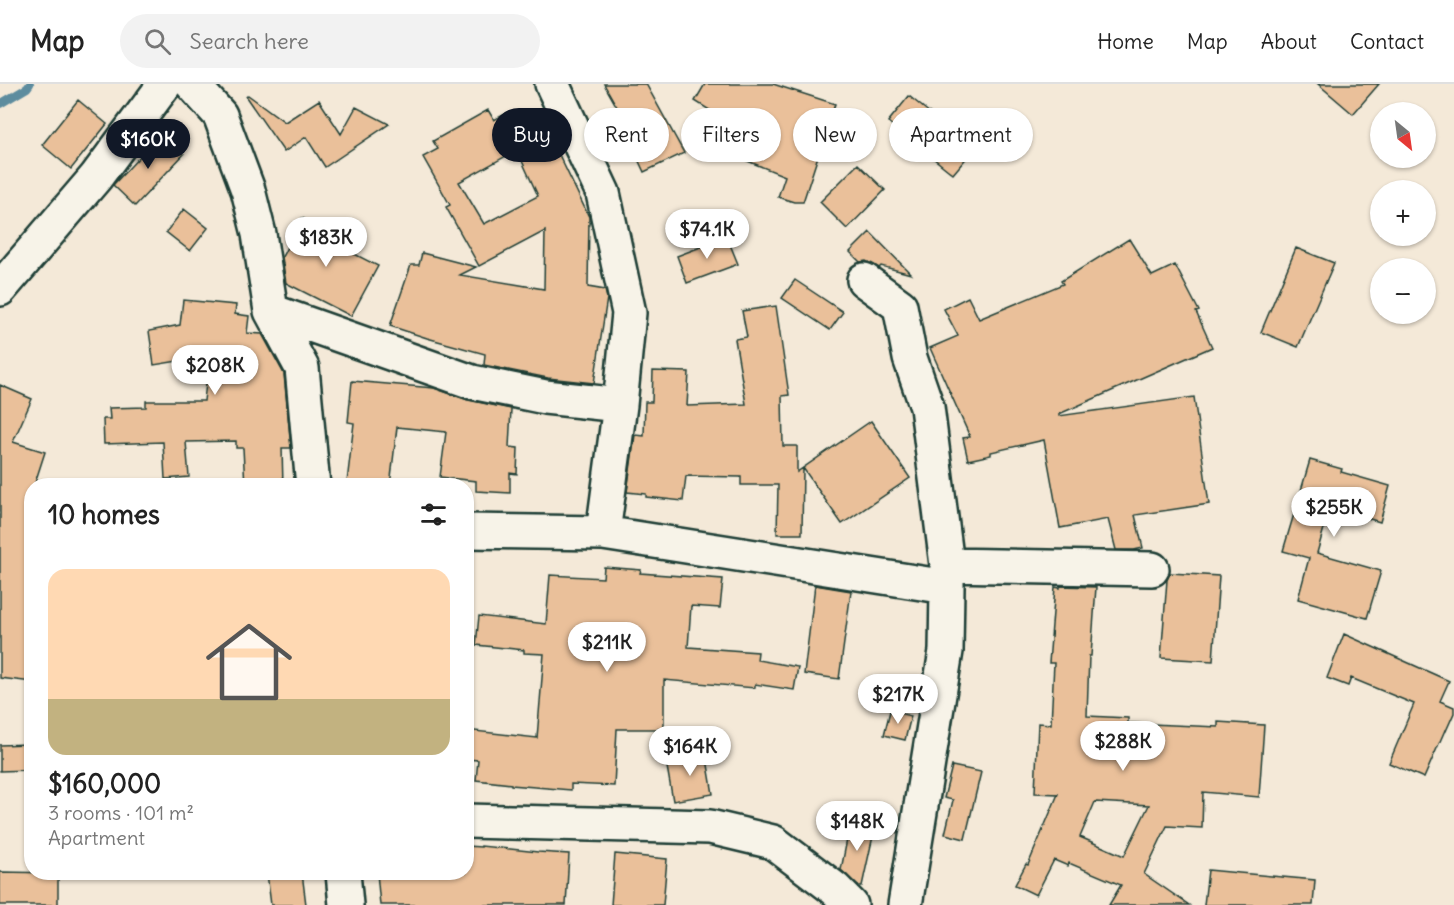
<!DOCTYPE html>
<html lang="en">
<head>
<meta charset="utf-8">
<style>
	:root { --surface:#fff; --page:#f2f2f2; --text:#222; --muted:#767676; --line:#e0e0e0; --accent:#111827 }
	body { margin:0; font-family:Delius,sans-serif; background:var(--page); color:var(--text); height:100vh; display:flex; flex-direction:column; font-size:22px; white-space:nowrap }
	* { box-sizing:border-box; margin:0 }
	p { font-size:20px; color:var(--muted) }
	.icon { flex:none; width:33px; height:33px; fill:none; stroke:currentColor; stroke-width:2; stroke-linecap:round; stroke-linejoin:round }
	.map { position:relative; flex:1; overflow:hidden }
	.panel { position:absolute; left:24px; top:394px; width:450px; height:402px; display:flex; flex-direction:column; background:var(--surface); border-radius:24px; box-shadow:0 2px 4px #0004 }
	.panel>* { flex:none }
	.guide { position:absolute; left:492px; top:24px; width:570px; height:54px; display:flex; gap:12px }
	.needle { width:39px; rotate:151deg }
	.fabs { position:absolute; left:1370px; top:18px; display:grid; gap:12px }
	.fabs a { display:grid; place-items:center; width:66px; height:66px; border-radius:50%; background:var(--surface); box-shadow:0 2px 4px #0004; font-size:30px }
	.price { position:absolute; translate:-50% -51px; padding:0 14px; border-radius:21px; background:#fff; color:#222; font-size:20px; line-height:39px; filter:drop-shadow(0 2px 3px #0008) }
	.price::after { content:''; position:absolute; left:50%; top:36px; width:18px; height:14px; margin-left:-9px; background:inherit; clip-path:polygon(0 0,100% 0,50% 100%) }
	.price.active { background:var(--accent); color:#fff }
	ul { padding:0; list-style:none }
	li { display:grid; align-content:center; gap:12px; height:318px; padding:0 24px }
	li+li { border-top:2px solid var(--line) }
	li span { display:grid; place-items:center; height:186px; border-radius:18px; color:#555 }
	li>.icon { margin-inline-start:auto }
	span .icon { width:108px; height:108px; fill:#fffc; stroke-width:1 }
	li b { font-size:26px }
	h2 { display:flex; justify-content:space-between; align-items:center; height:72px; padding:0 24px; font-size:26px }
	.pill { padding:0 21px; border-radius:27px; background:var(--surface); box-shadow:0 2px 4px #0004; font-size:21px; line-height:54px }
	.pill.active { background:var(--accent); color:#fff }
	header { display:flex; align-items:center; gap:36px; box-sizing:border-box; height:84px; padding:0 30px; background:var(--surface); border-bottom:2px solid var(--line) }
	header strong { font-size:28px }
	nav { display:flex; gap:33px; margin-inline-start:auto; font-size:21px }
	.search { width:420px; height:54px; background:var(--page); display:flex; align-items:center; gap:15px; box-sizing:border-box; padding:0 21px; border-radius:33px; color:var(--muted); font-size:22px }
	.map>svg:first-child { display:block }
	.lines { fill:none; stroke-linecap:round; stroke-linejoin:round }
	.stream { stroke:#5d8c9e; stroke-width:8 }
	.building { fill:#eac09a; stroke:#1f3d34; stroke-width:1.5; fill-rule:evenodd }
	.minor-casing { stroke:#1f3d34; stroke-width:38 }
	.minor { stroke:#f7f3e8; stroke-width:33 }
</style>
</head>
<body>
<header>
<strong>Map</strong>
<div class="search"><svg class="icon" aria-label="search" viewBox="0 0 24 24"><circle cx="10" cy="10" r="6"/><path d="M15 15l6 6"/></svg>Search here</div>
<nav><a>Home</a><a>Map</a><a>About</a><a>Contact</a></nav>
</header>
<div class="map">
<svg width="1454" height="821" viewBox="0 0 1454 821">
	<rect width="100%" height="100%" fill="#f4e9d8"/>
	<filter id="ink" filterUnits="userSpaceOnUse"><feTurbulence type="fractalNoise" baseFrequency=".0167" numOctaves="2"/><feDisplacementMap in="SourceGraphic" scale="12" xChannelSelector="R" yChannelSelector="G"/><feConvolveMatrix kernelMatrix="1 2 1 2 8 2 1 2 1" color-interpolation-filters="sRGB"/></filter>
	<g filter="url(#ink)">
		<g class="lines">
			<!-- stream -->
			<path class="stream" d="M0 20 27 4 30 0"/>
		</g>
		<!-- building -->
		<path class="building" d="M604 0H646L684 69 644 88 630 58 635 55Z
			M705 0H773L835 20 803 118H794L778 113 785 92 730 70 740 45 695 17Z
			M1318 0H1379L1353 30Z
			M248 11 285 38 319 16 341 50 356 23 389 40 325 83 306 53 284 68 246 13Z
			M909 12 974 65 953 90 888 38Z
			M78 16 107 40 71 85 42 61Z
			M488 26 494 36 509 28 516 41 544 26 554 48 549 50 589 133 588 203 605 206 607 214 594 299 548 294 484 281 485 270 427 254 390 242 411 181H419L422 169 476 183 460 191 544 205 545 147 479 182 446 123 450 121 423 73 438 65 433 57ZM517 66 538 112 484 140 459 98Z
			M162 49 184 70 135 122 113 101Z
			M858 80 885 106 847 145 820 118Z
			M184 125 208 144 190 167 166 148Z
			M302 134 331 148 327 156 378 182 351 232 286 199 282 173Z
			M870 148 911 190 881 182 879 184 866 177 860 178 850 168Z
			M727 153 738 180 687 199 677 172Z
			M1129 155 1152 192 1175 181 1199 227 1196 228 1212 263 1059 330V332L1194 313 1209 420 1135 431 1143 464 1134 466H1116L1108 435 1060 444 1044 356 991 368V371L968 376 963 354 970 353 930 264 958 252 944 225 968 213 979 235 1063 200 1061 197Z
			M1296 164 1334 179 1298 263 1261 248Z
			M795 196 843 228 830 246 782 214Z
			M183 216 236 221 235 230 249 232 247 249 262 250 284 290 291 364H282L283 402H245L243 364H236V357L186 358 189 393 165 395 163 358 104 360 103 335H110L109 324 146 323V317H204L209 272 154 281 149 247 180 241Z
			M776 222 789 311 782 312 783 362H797V388L803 384 802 450H777L778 401H741V393L686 392 683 417 646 413V410L627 408 635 351 644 352 645 318H652L653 287 689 288 687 322 746 320 735 255 747 253 742 227Z
			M352 297 434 304 468 316 511 325 509 363 518 364 517 390 510 389V409L476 407V397L440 393 446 348 397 343 390 402 347 398 354 339 348 338Z
			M0 301 32 315 13 358 45 368 34 402H32V598L0 594Z
			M871 337 910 394 842 440 803 384Z
			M1310 376 1342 385 1341 388 1390 402 1380 438 1330 423 1317 469 1381 487 1367 534 1298 515 1309 474 1283 467Z
			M604 483 641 486 640 489 723 495 720 524 691 522 688 563 758 568 757 576 798 583 794 606 755 600V604L664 596V645H617L614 702 571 700V706L511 701V700L476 696 478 676 466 675V646L537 654 544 570 524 569V566L476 561 479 532 546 540 550 491 603 494Z
			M1170 489 1219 492 1213 577 1161 574 1167 496Z
			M815 501 851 507 839 595 804 590Z
			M1060 502 1096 503 1091 572H1089L1087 632 1128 634V639L1218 643V638L1264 641 1259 713 1203 708 1202 744 1167 742 1144 790 1189 821H1109L1121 801 1069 779 1068 782 1054 776 1036 811 1015 801 1026 780 1028 781 1058 710 1035 709 1038 639 1051 640 1054 579H1049L1055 503 1060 504ZM1095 718 1149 721 1124 772 1080 753Z
			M1344 550 1449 597 1440 617 1454 623V629L1446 647 1445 646 1424 694 1389 679 1414 620 1351 594 1348 602 1327 594Z
			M890 627 911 632 905 656 884 651Z
			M29 660V686L0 687V661Z
			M706 669 713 710 673 717 666 677Z
			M952 682 981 688 965 755 945 750 953 716 944 714Z
			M850 740H859L875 743 862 802H858L841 786Z
			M466 762 481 763V762L538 768 569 770 566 821H380L377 789H466Z
			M615 770 667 775 663 821H611Z
			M1208 786 1315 796 1313 821H1204Z
			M0 788 58 789V821H0Z
			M267 789H302L306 821H271Z"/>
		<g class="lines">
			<!-- minor casing -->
			<g class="minor-casing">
				<path id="minor" d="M192 0 220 31 248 106 259 150 271 227 302 284 313 402
					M552 0 603 109 629 229 620 321 603 449
					M864 196 900 222 910 274 927 323 947 481V503L946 567 905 821
					M0 205 96 93 165 0
					M271 227 472 298 545 313 620 321
					M466 447 603 449 947 503
					M947 481 1152 485
					M466 737 710 743 773 758 835 805 851 821
					M343 789 346 821"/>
			</g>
			<!-- minor -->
			<use href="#minor" class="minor"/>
		</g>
	</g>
</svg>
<div class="fabs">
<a><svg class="needle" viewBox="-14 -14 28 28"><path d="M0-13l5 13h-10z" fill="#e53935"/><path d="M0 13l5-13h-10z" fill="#767676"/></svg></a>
<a>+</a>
<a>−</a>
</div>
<b class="price active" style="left:148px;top:86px">$160K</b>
<b class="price" style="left:707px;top:176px">$74.1K</b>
<b class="price" style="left:326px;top:184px">$183K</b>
<b class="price" style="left:215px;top:312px">$208K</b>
<b class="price" style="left:1334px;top:454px">$255K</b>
<b class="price" style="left:607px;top:589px">$211K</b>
<b class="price" style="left:898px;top:641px">$217K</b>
<b class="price" style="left:1123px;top:688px">$288K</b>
<b class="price" style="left:690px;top:693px">$164K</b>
<b class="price" style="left:857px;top:768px">$148K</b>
<div class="guide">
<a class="pill active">Buy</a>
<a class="pill">Rent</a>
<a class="pill">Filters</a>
<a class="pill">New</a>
<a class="pill">Apartment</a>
</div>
<section class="panel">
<h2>10 homes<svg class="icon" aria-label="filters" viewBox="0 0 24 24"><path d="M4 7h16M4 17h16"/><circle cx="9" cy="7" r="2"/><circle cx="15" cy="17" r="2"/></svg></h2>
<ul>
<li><span style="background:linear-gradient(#ffd9b3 70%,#c2b280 0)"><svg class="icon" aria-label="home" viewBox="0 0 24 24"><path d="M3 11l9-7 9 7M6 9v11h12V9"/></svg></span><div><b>$160,000</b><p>3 rooms · 101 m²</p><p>Apartment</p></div></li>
</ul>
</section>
</div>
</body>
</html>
